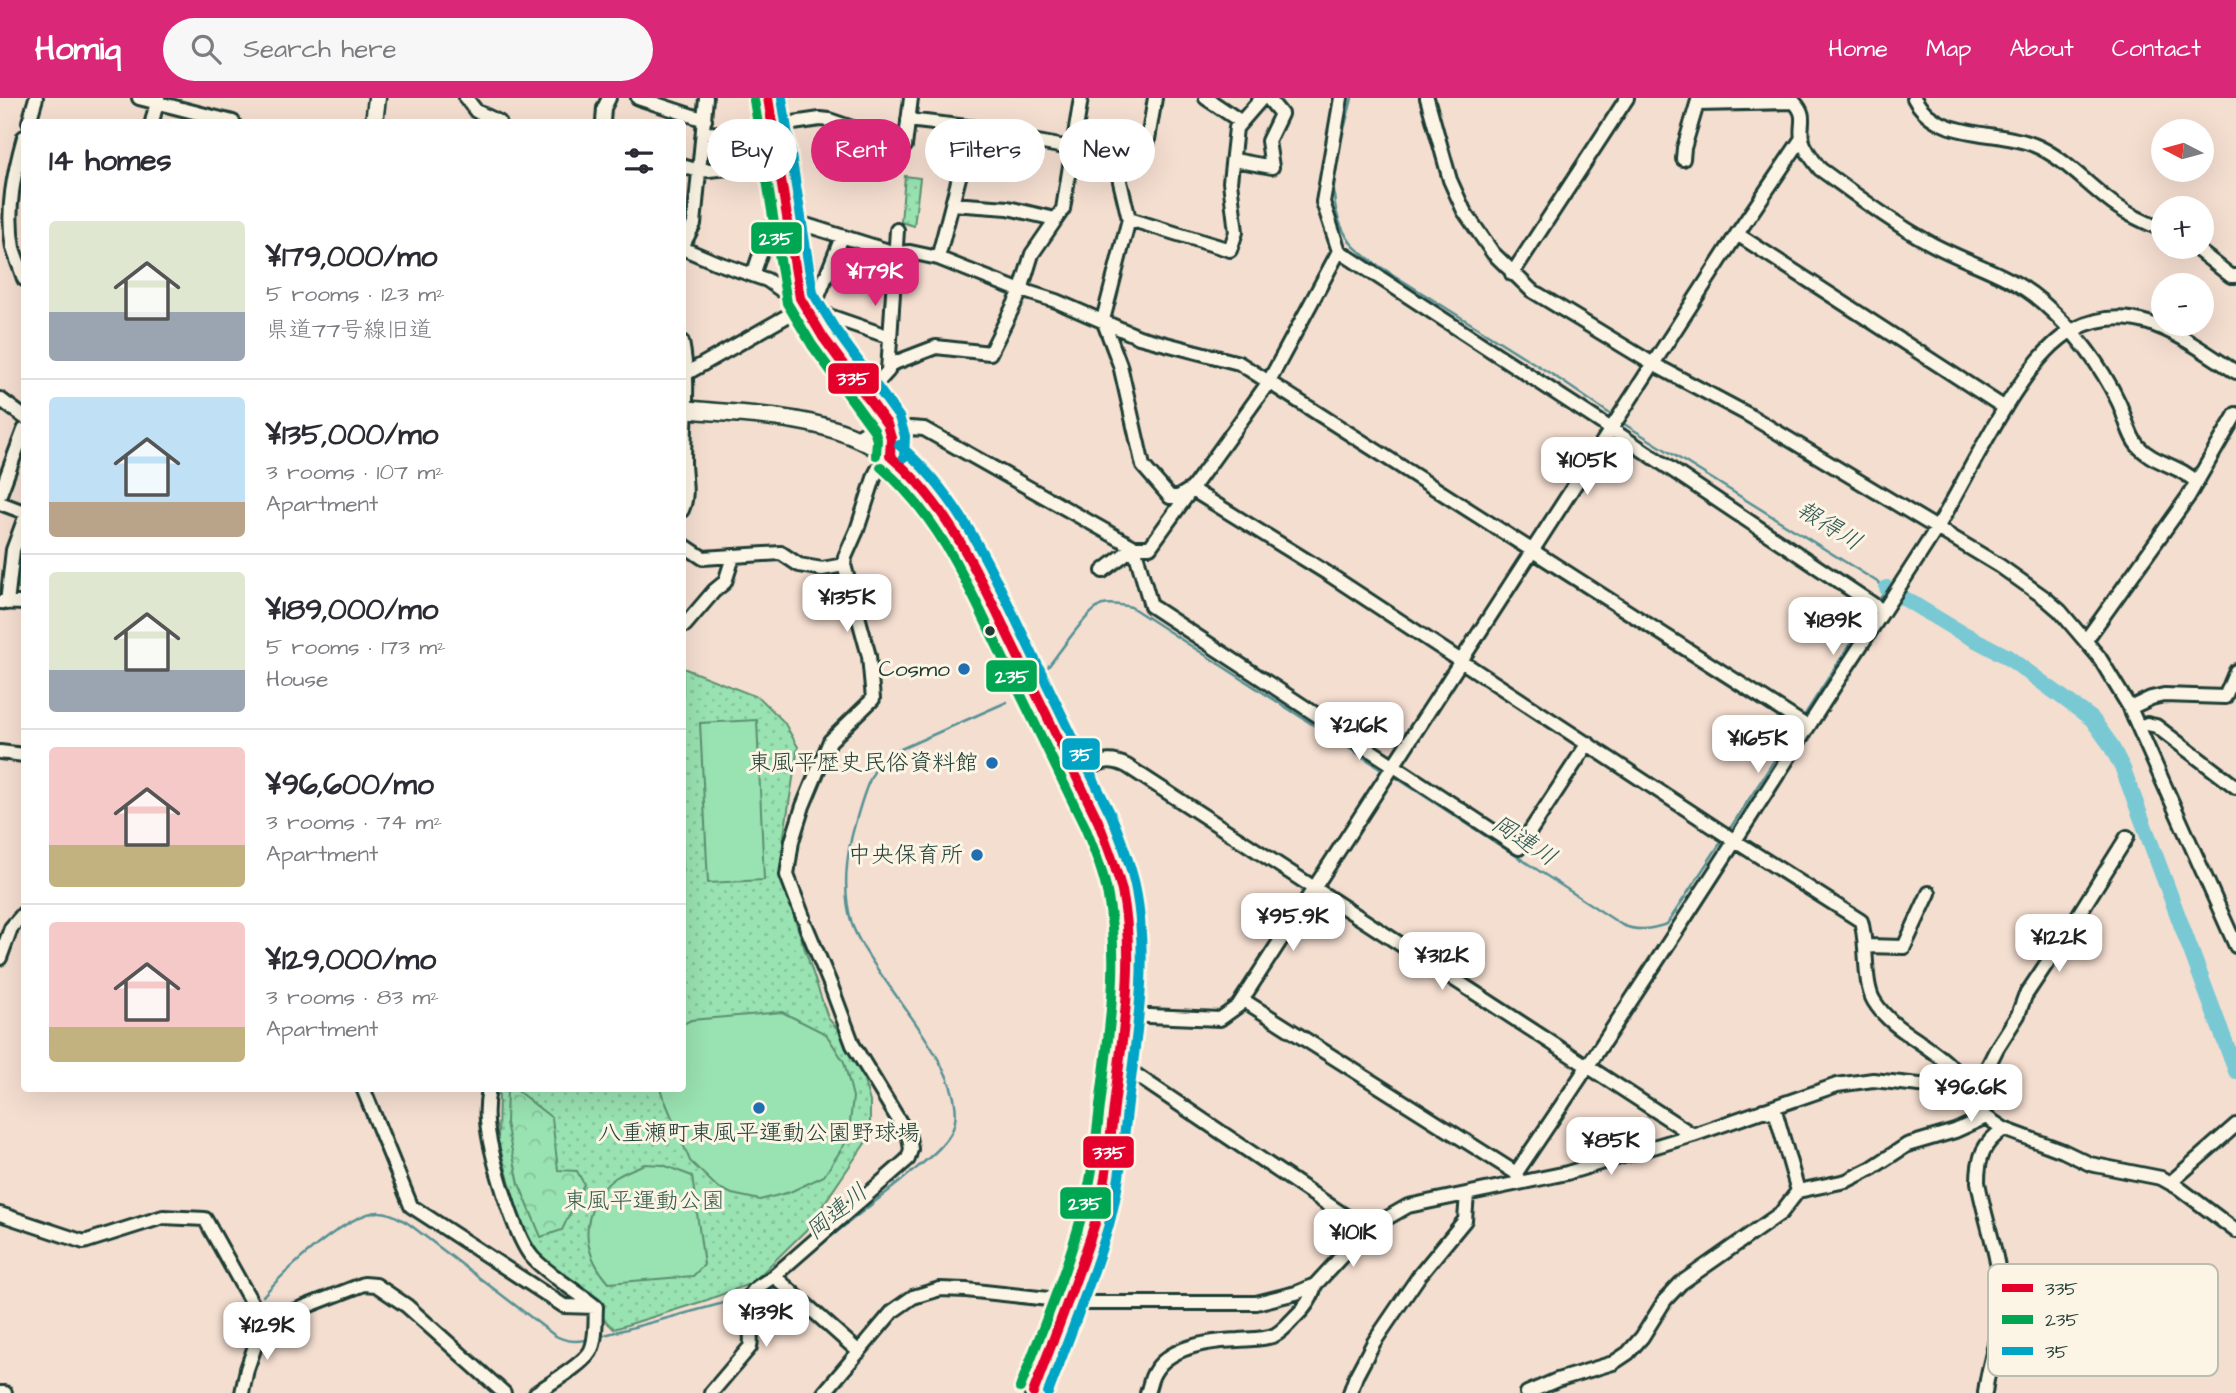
<!DOCTYPE html>
<html lang="en">
<head>
<meta charset="utf-8">
<style>
	:root { --surface:#fff; --page:#f7f7f7; --text:#2b2b33; --muted:#7c7c81; --line:#e1e1e2; --accent:#db2777 }
	body { margin:0; font-family:"Architects Daughter","Klee One",sans-serif; background:var(--page); color:var(--text); height:100vh; display:flex; flex-direction:column; font-size:26px; white-space:nowrap }
	* { box-sizing:border-box; margin:0 }
	p { font-size:23px; color:var(--muted) }
	.icon { flex:none; width:38px; height:38px; fill:none; stroke:currentColor; stroke-width:2; stroke-linecap:round; stroke-linejoin:round }
	.map { position:relative; flex:1; overflow:hidden }
	.panel { position:absolute; left:21px; top:21px; width:665px; height:973px; display:flex; flex-direction:column; background:var(--surface); border-radius:7px; box-shadow:0 7px 28px #0002 }
	.panel>* { flex:none }
	.guide { position:absolute; left:707px; top:21px; width:665px; height:63px; display:flex; gap:14px }
	.needle { width:46px; rotate:276deg }
	.controls { position:absolute; left:2151px; top:21px; display:grid; gap:14px }
	.controls a { display:grid; place-items:center; width:63px; height:63px; border-radius:50%; background:var(--surface); box-shadow:0 7px 28px #0002; font-size:35px }
	.price { position:absolute; translate:-50% -60px; padding:0 16px; border-radius:14px; background:#fff; color:#222; font-size:23px; line-height:46px; filter:drop-shadow(0 2px 4px #0008) }
	.price::after { content:''; position:absolute; left:50%; top:42px; width:21px; height:16px; margin-left:-10px; background:inherit; clip-path:polygon(0 0,100% 0,50% 100%) }
	.price.current { background:var(--accent); color:#fff }
	ul { padding:0; list-style:none }
	li { display:flex; align-items:center; gap:21px; height:175px; padding:0 28px }
	li+li { border-top:2px solid var(--line) }
	li span { display:grid; place-items:center; flex:none; width:196px; height:140px; border-radius:7px; color:#555 }
	li>.icon { margin-inline-start:auto }
	span .icon { width:84px; height:84px; fill:#fffc; stroke-width:1 }
	li b { font-size:30px }
	h2 { display:flex; justify-content:space-between; align-items:center; height:84px; padding:0 28px; font-size:30px }
	.chip { padding:0 24px; border-radius:32px; background:var(--surface); box-shadow:0 7px 28px #0002; font-size:24px; line-height:63px }
	.chip.current { background:var(--accent); color:#fff }
	header { display:flex; align-items:center; gap:42px; box-sizing:border-box; height:98px; padding:0 35px; background:var(--accent); color:#fff }
	header strong { font-size:33px }
	nav { display:flex; gap:38px; margin-inline-start:auto; font-size:24px }
	.search { width:490px; height:63px; background:var(--page); display:flex; align-items:center; gap:18px; box-sizing:border-box; padding:0 24px; border-radius:38px; color:var(--muted); font-size:26px }
	.map>svg:first-child { display:block }
	.grass { fill:url(#grass-dots); stroke:#5c9072; stroke-width:2 }
	.forest { fill:url(#forest-crowns); stroke:#5c9072; stroke-width:2 }
	.pitch { fill:#99e2b1; stroke:#5c9072; stroke-width:2 }
	.lines { fill:none; stroke-linecap:round; stroke-linejoin:round }
	.stream { stroke:#559194; stroke-width:2.5 }
	.river { stroke:#79c9d4; stroke-width:16 }
	.minor-casing { stroke:#1f3d34; stroke-width:18 }
	.major-casing { stroke:#1f3d34; stroke-width:21 }
	.minor { stroke:#fcf5e5; stroke-width:12 }
	.major { stroke:#fcf5e5; stroke-width:16 }
	.bus-1-casing { stroke:#fcf5e5; stroke-width:16 }
	.bus-2-casing { stroke:#fcf5e5; stroke-width:16 }
	.bus-3-casing { stroke:#fcf5e5; stroke-width:16 }
	.bus-1 { stroke:#e4002b; stroke-width:10 }
	.bus-2 { stroke:#00a651; stroke-width:10 }
	.bus-3 { stroke:#02a4c6; stroke-width:10 }
	.bus-dot { fill:#1f3d34; stroke:#fcf5e5; stroke-width:2.5 }
	.poi-dot { fill:#1f6fb2; stroke:#fcf5e5; stroke-width:2.5 }
	.labels { text-anchor:middle; dominant-baseline:central; stroke-width:6; stroke-linejoin:round; paint-order:stroke }
	.poi-label { font-size:23px; fill:#1f3d34; stroke:#fcf5e5; text-anchor:end }
	.park-label { font-size:23px; fill:#375e4d; stroke:#fcf5e5 }
	.water-label { font-size:24px; font-style:italic; fill:#315954; stroke:#fcf5e5 }
	.key { fill:#fcf5e5; stroke:#babeb0; stroke-width:2 }
	.key-label { font-size:19px; fill:#1f3d34 }
	.line-badge { stroke:#fcf5e5; stroke-width:2.5 }
	.badge-label { font-size:19px; text-anchor:middle; font-weight:bold; fill:#fff }
</style>
</head>
<body>
<header>
<strong>Homiq</strong>
<div class="search"><svg class="icon" aria-label="search" viewBox="0 0 24 24"><circle cx="10" cy="10" r="6"/><path d="M15 15l6 6"/></svg>Search here</div>
<nav><a>Home</a><a>Map</a><a>About</a><a>Contact</a></nav>
</header>
<div class="map">
<svg width="2236" height="1295" viewBox="0 0 2236 1295">
	<defs>
		<pattern id="grass-dots" width="8" height="8" patternUnits="userSpaceOnUse" patternTransform="scale(1.75)"><rect width="8" height="8" fill="#99e2b1"/><path d="M2 2h.1M6 6h.1" fill="none" stroke="#83c399" stroke-width="1.8" stroke-linecap="round"/></pattern>
		<pattern id="forest-crowns" width="20" height="18" patternUnits="userSpaceOnUse" patternTransform="scale(1.75)"><rect width="20" height="18" fill="#99e2b1"/><path d="M2 6a3 3 0 1 1 6 0M12 15a3 3 0 1 1 6 0" fill="none" stroke="#83c399"/></pattern>
	</defs>
	<rect width="100%" height="100%" fill="#f4ded0"/>
	<filter id="ink" filterUnits="userSpaceOnUse"><feTurbulence type="fractalNoise" baseFrequency=".0143" numOctaves="2"/><feDisplacementMap in="SourceGraphic" scale="14" xChannelSelector="R" yChannelSelector="G"/><feConvolveMatrix kernelMatrix="1 2 1 2 8 2 1 2 1" color-interpolation-filters="sRGB"/></filter>
	<g filter="url(#ink)">
		<!-- grass -->
		<path class="grass" d="M905 78 920 80 914 128 901 124Z
			M24 449V491H18V469Z
			M683 570 760 600 784 624 798 649 784 737 780 777 828 920 846 941 861 972 870 1004V1038L806 1132 752 1185 707 1202 614 1231 527 1147 498 1043 499 991 682 990Z"/>
		<!-- forest -->
		<path class="forest" d="M507 991H515L552 1020 558 1072 577 1073 584 1086 562 1132 541 1139 519 1086 506 1025Z"/>
		<!-- pitch -->
		<path class="pitch" d="M757 622 764 782 708 785 700 625Z
			M782 914 826 936 844 964 853 999 848 1041 824 1078 790 1094 760 1102 732 1096 717 1089 690 1063 660 991 682 990 683 926 691 922Z
			M645 1066 663 1067 692 1078 704 1167 693 1178 609 1185C588 1161 580 1135 595 1105 599 1096 606 1086 615 1080 624 1074 635 1070 645 1066Z"/>
		<g class="lines">
			<!-- stream -->
			<path class="stream" d="M1352 0C1341 48 1318 101 1351 145 1357 153 1368 159 1376 166L1556 279 1613 318
				M1621 324 1887 490 1878 504
				M1044 574C1056 560 1088 510 1103 507 1112 505 1122 507 1131 509L1386 674
				M1802 621 1872 512
				M1392 677 1622 827C1638 834 1651 831 1667 826L1723 741
				M1729 732 1798 626
				M782 1181C819 1146 861 1115 901 1083 917 1069 940 1054 951 1035 980 981 869 878 852 826 842 795 846 756 855 726 862 702 868 677 885 658L1007 604
				M263 1198C282 1175 349 1113 380 1114 391 1114 400 1121 409 1126L554 1237C566 1244 577 1244 591 1241
				M756 1199 770 1193 777 1186
				M597 1239 746 1199"/>
			<!-- river -->
			<path class="river" d="M1887 490 1953 530 2006 558 2092 621 2110 646 2123 671 2236 973"/>
			<!-- minor casing -->
			<g class="minor-casing">
				<path id="minor" d="M139 0 233 24
					M466 0 476 13 499 24
					M638 0 705 22
					M768 0 800 200 823 239 887 326C898 356 886 354 875 377L857 432 845 459 844 467 869 558 873 601 830 643 803 708 792 743 787 777 803 819
					M1081 0 1063 111 1032 156 1021 192 1056 203 1139 239 1239 265 1808 629
					M1206 0 1240 23
					M1341 0 1323 104 1339 153 1611 331 1883 513
					M1427 0 1450 82 1464 113 1493 155 1531 192 1653 266 1747 316 2000 468 2045 500 2060 513 2099 559 2130 610 2236 848
					M1699 0 1697 6 1794 4C1808 18 1799 26 1802 41 1805 52 1813 62 1820 71 1855 96 1891 124 1930 145 1968 166 2009 175 2042 204 2074 232 2101 267 2119 305 2125 318 2129 338 2138 348 2154 366 2180 367 2196 384
					M1914 0C1937 43 1995 31 2034 47 2060 57 2085 84 2107 101 2124 115 2143 123 2163 132
					M908 22 993 32 1027 42 1097 55 1110 62 1117 71 1129 121 1103 222 1120 267 1143 368 1170 399H1178L1191 391
					M29 24 36 0
					M152 24 158 0
					M603 24 604 10 609 0
					M773 28 820 21 829 22 905 48 911 0
					M704 35 741 36 773 31
					M24 39C14 75 6 112 13 150 16 160 21 171 24 181
					M1147 47 1155 0
					M1683 61 1684 50 1697 6
					M1234 62 1272 69 1268 43 1281 16 1268 0
					M682 68 699 73 778 65
					M952 106 1008 110 1055 121
					M787 121 895 155 910 154 938 160 1021 193 990 255 936 249 889 267
					M1129 121 1230 152 1236 134 1230 84 1236 30 1262 0
					M1737 136 2005 310
					M682 149 694 126 706 0
					M2194 149 2231 178H2236
					M682 150 715 164 767 182 791 199 800 200
					M938 160 972 30
					M1512 176 1627 0
					M753 177 769 130 788 125
					M813 211 842 139
					M682 244C690 283 684 324 684 364 684 380 689 397 682 412
					M682 278 803 209 890 239
					M867 296 888 273 897 132
					M0 301 24 319
					M857 339 872 330 879 314
					M891 350 910 330 924 331 1134 449 1151 508 1519 750 1588 645
					M1191 391 1327 475 1735 743 1861 823C1868 846 1863 885 1874 903 1892 933 1929 945 1952 970 1961 979 1966 991 1971 1002
					M0 396 24 332
					M0 405 24 414
					M682 446 703 460 781 455 799 467 822 471 844 467
					M1103 473 1134 449H1150L1268 285 1339 153
					M0 504 24 505
					M7 505 13 452 24 422
					M682 526 685 527 714 493 725 484 733 459
					M2086 542 2188 399 2236 316
					M2130 610 2151 600 2164 597 2225 599 2236 573
					M2139 629 2147 626 2156 628 2236 689
					M0 654 24 657
					M1077 680C1096 667 1104 657 1127 668L1693 1037
					M1866 848 1904 849 1929 795
					M0 860 11 830 24 815
					M1243 902 1516 1075 1519 1083
					M1125 917 1220 921 1238 908 1737 136 1802 40
					M1118 969 1136 977 1366 1132
					M363 990 411 1108 564 1208 596 1209
					M489 990C487 1001 486 1012 487 1023 489 1052 514 1138 532 1159 546 1175 578 1194 596 1209
					M1971 1002 1997 950 2018 917 2025 898 2069 832 2127 739
					M1763 1012 1776 1016 1798 1093
					M1516 1075C1616 928 1712 779 1808 629 1850 563 1893 499 1935 433 1968 381 2020 260 2073 232 2135 199 2185 242 2236 274
					M2170 1085 2236 1027
					M0 1116 84 1144 163 1119 205 1121 263 1225 247 1271 242 1295
					M774 1178 859 1254
					M263 1225 364 1186 376 1187 407 1208 504 1295
					M0 1295H5
					M536 1295C550 1285 581 1268 590 1254 597 1242 595 1222 596 1209
					M711 1295 750 1249C755 1230 739 1208 754 1192 759 1187 768 1183 774 1178L908 1061 911 1051 909 1039 853 947 831 888 806 828
					M824 1295 893 1213 913 1199 940 1191 966 1192 1085 1205H1256L1296 1195 1315 1187 1366 1132 1408 1108 1567 1075 1693 1037 1837 987 1873 982 1929 988 1971 1002 1986 1019 2004 1031 2063 1053 2090 1066 2161 1080 2179 1090 2236 1133
					M1147 1295C1149 1290 1150 1284 1152 1279 1165 1249 1209 1243 1238 1242 1250 1241 1263 1242 1275 1237 1283 1233 1289 1225 1295 1219 1305 1210 1312 1201 1315 1187
					M1350 1295 1356 1278 1374 1244 1419 1178 1465 1122 1467 1096
					M1527 1295 1557 1282 1613 1265 1628 1255 1642 1239 1665 1202 1681 1185 1781 1115 1798 1093 1846 1083 1872 1070 1907 1047 1955 1033 1986 1019
					M1985 1295C1988 1265 2001 1236 2001 1205 2002 1164 1985 1124 1978 1084 1978 1059 1983 1045 2004 1031"/>
			</g>
			<!-- major casing -->
			<g class="major-casing">
				<path id="major" d="M374 24 377 0
					M682 311C779 320 869 316 933 401 950 422 962 446 975 470L1098 723 1112 758 1122 795 1127 836 1128 873 1125 917 1105 1080 1095 1124 1068 1203 1033 1295"/>
			</g>
			<!-- minor -->
			<use href="#minor" class="minor"/>
			<!-- major -->
			<use href="#major" class="major"/>
			<!-- bus-1 casing -->
			<g class="bus-1-casing">
				<path id="bus-1" d="M768 0 800 200 823 239 887 326 891 340 890 358
					M890 358C950 408 980 481 1014 550 1042 607 1070 665 1098 723 1107 746 1116 769 1122 793 1136 861 1123 932 1115 1000 1110 1041 1107 1085 1095 1125 1077 1183 1054 1239 1033 1295"/>
			</g>
			<!-- bus-2 casing -->
			<g class="bus-2-casing">
				<path id="bus-2" d="M754 2 787 205 812 247 874 332 877 342 876 357
					M881 369C939 418 969 489 1001 556 1029 613 1057 671 1085 729 1094 752 1104 775 1108 799 1120 866 1109 933 1101 1000 1096 1040 1093 1081 1081 1120 1065 1178 1041 1234 1020 1290"/>
			</g>
			<!-- bus-3 casing -->
			<g class="bus-3-casing">
				<path id="bus-3" d="M782 0 813 195 835 231 899 319 905 338 904 359
					M899 347C961 399 992 473 1026 543 1054 601 1082 659 1111 717 1121 741 1131 766 1136 792 1149 863 1137 934 1128 1004 1123 1046 1120 1089 1108 1130 1091 1186 1069 1240 1048 1295"/>
			</g>
			<!-- bus-1 -->
			<use href="#bus-1" class="bus-1"/>
			<!-- bus-2 -->
			<use href="#bus-2" class="bus-2"/>
			<!-- bus-3 -->
			<use href="#bus-3" class="bus-3"/>
		</g>
	</g>
	<!-- markers -->
	<circle class="bus-dot" cx="990" cy="533" r="6"/>
	<g class="poi-dot">
		<circle cx="964" cy="571" r="7"/>
		<circle cx="992" cy="665" r="7"/>
		<circle cx="977" cy="757" r="7"/>
		<circle cx="759" cy="1010" r="7"/>
	</g>
	<g class="labels">
		<!-- poi labels -->
		<g class="poi-label">
			<text x="950" y="571">Cosmo</text>
			<text x="978" y="665">東風平歴史民俗資料館</text>
			<text x="963" y="757">中央保育所</text>
			<text x="759" y="1035" text-anchor="middle">八重瀬町東風平運動公園野球場</text>
		</g>
		<!-- park labels -->
		<g class="park-label">
			<text x="644" y="1103">東風平運動公園</text>
		</g>
		<!-- water labels -->
		<g class="water-label">
			<text transform="translate(1829 428) rotate(32)">報得川</text>
			<text transform="translate(1524 743) rotate(33)">岡連川</text>
			<text transform="translate(837 1114) rotate(-40)">岡連川</text>
		</g>
	</g>
	<!-- legend -->
	<rect x="1988" y="1166" width="230" height="112" rx="10" class="key"/>
	<rect x="2002" y="1186" width="31" height="8" fill="#e4002b"/>
	<rect x="2002" y="1217" width="31" height="9" fill="#00a651"/>
	<rect x="2002" y="1249" width="31" height="8" fill="#02a4c6"/>
	<g class="key-label">
		<text x="2045" y="1197">335</text>
		<text x="2045" y="1228">235</text>
		<text x="2045" y="1260">35</text>
	</g>
	<g class="line-badge">
		<rect x="750" y="123" width="53" height="34" rx="7" fill="#00a651"/>
		<rect x="827" y="264" width="53" height="33" rx="7" fill="#e4002b"/>
		<rect x="985" y="561" width="53" height="34" rx="7" fill="#00a651"/>
		<rect x="1061" y="639" width="40" height="34" rx="7" fill="#02a4c6"/>
		<rect x="1082" y="1037" width="53" height="34" rx="7" fill="#e4002b"/>
		<rect x="1059" y="1088" width="53" height="34" rx="7" fill="#00a651"/>
	</g>
	<g class="badge-label">
		<text x="776" y="147">235</text>
		<text x="853" y="287">335</text>
		<text x="1012" y="585">235</text>
		<text x="1081" y="663">35</text>
		<text x="1109" y="1061">335</text>
		<text x="1085" y="1112">235</text>
	</g>
</svg>
<div class="controls">
<a><svg class="needle" viewBox="-14 -14 28 28"><path d="M0-13l5 13h-10z" fill="#e53935"/><path d="M0 13l5-13h-10z" fill="#7c7c81"/></svg></a>
<a>+</a>
<a>−</a>
</div>
<b class="price current" style="left:875px;top:210px">¥179K</b>
<b class="price" style="left:1587px;top:399px">¥105K</b>
<b class="price" style="left:847px;top:536px">¥135K</b>
<b class="price" style="left:1833px;top:559px">¥189K</b>
<b class="price" style="left:1359px;top:664px">¥216K</b>
<b class="price" style="left:1758px;top:677px">¥165K</b>
<b class="price" style="left:1293px;top:855px">¥95.9K</b>
<b class="price" style="left:2059px;top:876px">¥122K</b>
<b class="price" style="left:1442px;top:894px">¥312K</b>
<b class="price" style="left:1971px;top:1026px">¥96.6K</b>
<b class="price" style="left:1611px;top:1079px">¥85K</b>
<b class="price" style="left:1353px;top:1171px">¥101K</b>
<b class="price" style="left:766px;top:1251px">¥139K</b>
<b class="price" style="left:267px;top:1264px">¥129K</b>
<div class="guide">
<a class="chip">Buy</a>
<a class="chip current">Rent</a>
<a class="chip">Filters</a>
<a class="chip">New</a>
</div>
<section class="panel">
<h2>14 homes<svg class="icon" aria-label="filters" viewBox="0 0 24 24"><path d="M4 7h16M4 17h16"/><circle cx="9" cy="7" r="2"/><circle cx="15" cy="17" r="2"/></svg></h2>
<ul>
<li><span style="background:linear-gradient(#dfe7d0 65%,#9aa5b1 0)"><svg class="icon" aria-label="home" viewBox="0 0 24 24"><path d="M3 11l9-7 9 7M6 9v11h12V9"/></svg></span><div><b>¥179,000/mo</b><p>5 rooms · 123 m²</p><p>県道77号線旧道</p></div></li>
<li><span style="background:linear-gradient(#bfe0f5 75%,#b9a48a 0)"><svg class="icon" aria-label="home" viewBox="0 0 24 24"><path d="M3 11l9-7 9 7M6 9v11h12V9"/></svg></span><div><b>¥135,000/mo</b><p>3 rooms · 107 m²</p><p>Apartment</p></div></li>
<li><span style="background:linear-gradient(#dfe7d0 70%,#9aa5b1 0)"><svg class="icon" aria-label="home" viewBox="0 0 24 24"><path d="M3 11l9-7 9 7M6 9v11h12V9"/></svg></span><div><b>¥189,000/mo</b><p>5 rooms · 173 m²</p><p>House</p></div></li>
<li><span style="background:linear-gradient(#f6c9c9 70%,#c2b280 0)"><svg class="icon" aria-label="home" viewBox="0 0 24 24"><path d="M3 11l9-7 9 7M6 9v11h12V9"/></svg></span><div><b>¥96,600/mo</b><p>3 rooms · 74 m²</p><p>Apartment</p></div></li>
<li><span style="background:linear-gradient(#f6c9c9 75%,#c2b280 0)"><svg class="icon" aria-label="home" viewBox="0 0 24 24"><path d="M3 11l9-7 9 7M6 9v11h12V9"/></svg></span><div><b>¥129,000/mo</b><p>3 rooms · 83 m²</p><p>Apartment</p></div></li>
</ul>
</section>
</div>
</body>
</html>
